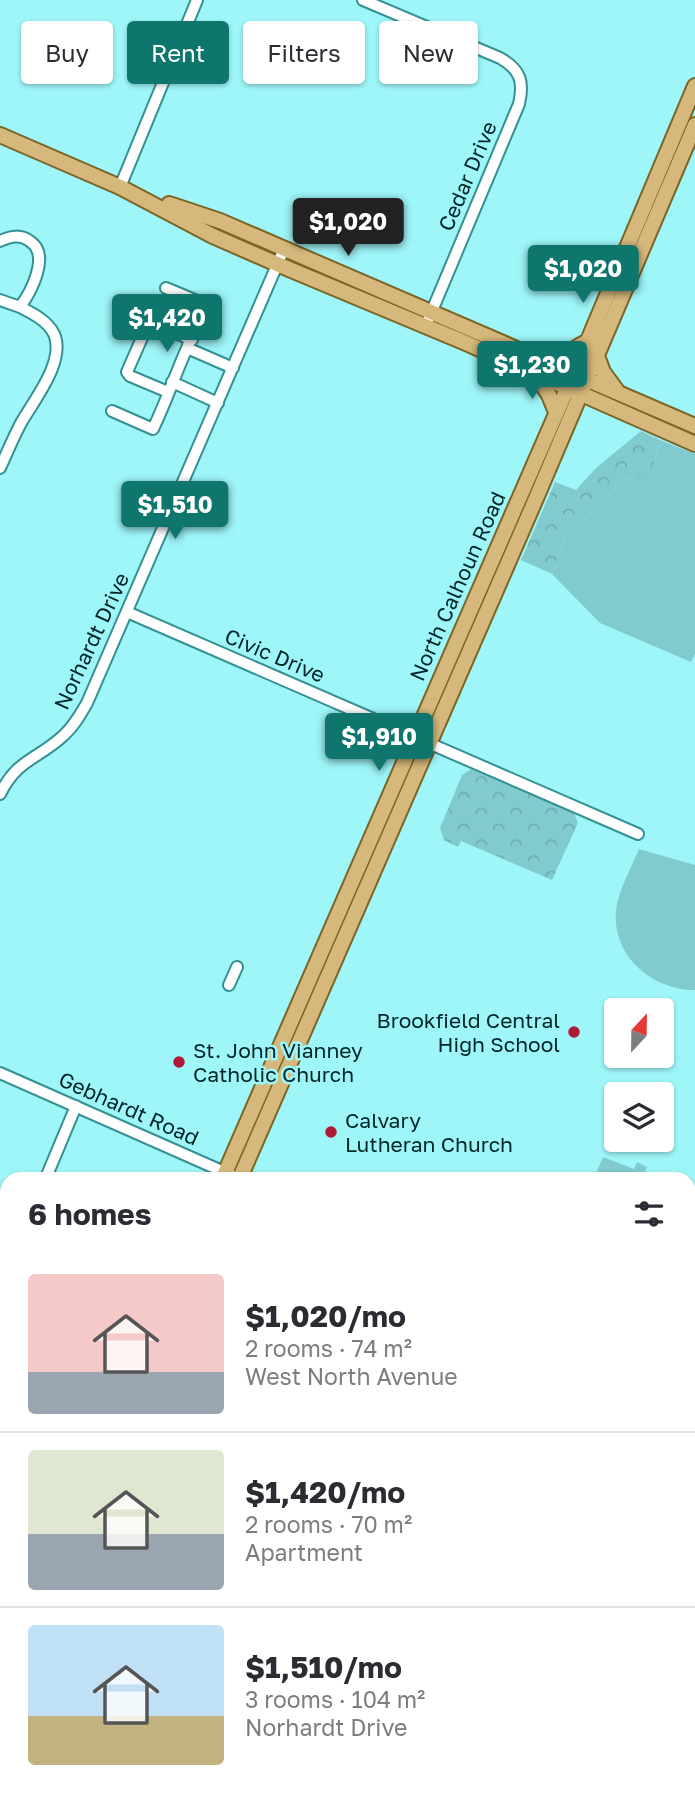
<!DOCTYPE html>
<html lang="en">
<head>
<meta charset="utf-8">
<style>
	:root { --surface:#fff; --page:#f7f7f7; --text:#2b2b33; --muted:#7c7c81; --line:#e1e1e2; --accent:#0f766e }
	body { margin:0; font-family:"Golos Text",sans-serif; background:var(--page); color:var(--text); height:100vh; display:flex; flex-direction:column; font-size:26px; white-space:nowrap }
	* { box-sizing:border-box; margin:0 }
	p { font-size:23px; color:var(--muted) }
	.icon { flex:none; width:38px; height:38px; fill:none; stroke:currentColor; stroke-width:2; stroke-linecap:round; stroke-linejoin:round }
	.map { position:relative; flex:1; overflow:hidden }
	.details { position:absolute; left:0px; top:1172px; width:696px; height:625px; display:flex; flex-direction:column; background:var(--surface); border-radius:21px 21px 0 0; box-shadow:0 2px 5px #0004 }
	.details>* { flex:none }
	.hud { position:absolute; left:21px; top:21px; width:654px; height:63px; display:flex; gap:14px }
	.needle { width:46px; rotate:22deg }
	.buttons { position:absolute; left:604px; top:998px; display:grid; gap:14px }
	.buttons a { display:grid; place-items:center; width:70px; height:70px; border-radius:7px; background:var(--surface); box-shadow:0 2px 5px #0004; font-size:35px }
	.price { position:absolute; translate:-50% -60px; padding:0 16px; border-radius:7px; background:var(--accent); color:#fff; font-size:23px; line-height:46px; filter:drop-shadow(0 2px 4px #0008) }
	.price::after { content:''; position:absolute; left:50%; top:42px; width:21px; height:16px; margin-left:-10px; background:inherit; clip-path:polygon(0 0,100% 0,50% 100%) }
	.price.on { background:#222; color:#fff }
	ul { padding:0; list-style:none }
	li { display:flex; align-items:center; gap:21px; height:175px; padding:0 28px }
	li+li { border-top:2px solid var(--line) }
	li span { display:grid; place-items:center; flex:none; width:196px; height:140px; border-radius:7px; color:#555 }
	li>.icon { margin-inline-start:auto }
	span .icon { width:84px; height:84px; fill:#fffc; stroke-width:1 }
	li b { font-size:30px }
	h2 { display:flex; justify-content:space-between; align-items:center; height:84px; padding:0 28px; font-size:30px }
	.tag { padding:0 24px; border-radius:7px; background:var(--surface); box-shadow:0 2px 5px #0004; font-size:24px; line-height:63px }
	.tag.on { background:var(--accent); color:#fff }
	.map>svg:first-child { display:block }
	.green { fill:#81cbce }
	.forest { fill:url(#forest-crowns) }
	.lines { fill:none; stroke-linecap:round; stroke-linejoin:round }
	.minor-casing { stroke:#359094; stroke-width:14 }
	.major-casing { stroke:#7b6626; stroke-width:18 }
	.minor { stroke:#fff; stroke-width:10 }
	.major { stroke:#d7b87c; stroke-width:14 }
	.poi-dot { fill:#ae1a35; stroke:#9ef6f9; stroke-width:2.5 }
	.labels { text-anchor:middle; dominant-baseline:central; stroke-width:5; stroke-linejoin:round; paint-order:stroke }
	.street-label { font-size:21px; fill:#002527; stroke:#9ef6f9 }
	.poi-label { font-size:21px; fill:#002527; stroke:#9ef6f9; text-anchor:start }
</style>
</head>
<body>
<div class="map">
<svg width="695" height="1796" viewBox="0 0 695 1796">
	<defs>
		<pattern id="forest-crowns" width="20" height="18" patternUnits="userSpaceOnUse" patternTransform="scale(1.75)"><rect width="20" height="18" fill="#81cbce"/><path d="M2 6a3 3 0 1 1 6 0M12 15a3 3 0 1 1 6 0" fill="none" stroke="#6eaeb1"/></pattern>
	</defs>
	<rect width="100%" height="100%" fill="#9ef6f9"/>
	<!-- green -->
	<path class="green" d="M660 440 695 454V654L691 662 600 623 552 574 565 536 602 504 621 480 634 477 654 464Z
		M639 849 695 865V990C652 990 612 956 616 911 618 890 631 869 639 849Z
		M603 1157 634 1169 637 1162 647 1167 642 1179H603L595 1176Z"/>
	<!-- forest -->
	<path class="forest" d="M641 431 660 440 654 464 646 478 634 477 621 480 602 504 565 536 552 574 521 560 555 482 576 490 596 468Z
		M471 769 574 813 578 823 552 880 461 841 458 847 444 840 440 828 462 775Z"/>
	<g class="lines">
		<!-- minor casing -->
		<g class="minor-casing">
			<path id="minor" d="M363 0 500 58C521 70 524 82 519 104L429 318
				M120 187 197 0
				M0 241C11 236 21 234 31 242 50 256 31 292 20 307L0 300
				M166 288 207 305 188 345
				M172 382 218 403
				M168 392 130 376 127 372 148 324 151 322 192 340
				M112 411 153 429C166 402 175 375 187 348L233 368
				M0 468C7 453 13 438 21 423 34 400 66 361 54 334 48 321 32 313 20 307
				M127 612 638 834
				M0 794C18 758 39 759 64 735 74 726 80 715 87 703L284 249
				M229 985 237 967
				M0 1073 231 1175
				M45 1180 76 1106
				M0 1286 7 1269
				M690 1375 695 1378
				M690 1410 695 1397
				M289 1790 303 1796
				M352 1796 354 1790
				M522 1796 524 1790"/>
		</g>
		<!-- major casing -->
		<g class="major-casing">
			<path id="major" d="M0 135 120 187 213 236 277 264 466 343 695 444
				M169 204 220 221 695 426
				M597 356 603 372 617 391
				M550 363C564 357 574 348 588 341
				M536 375 549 395 556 412
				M222 1180 587 343 695 86
				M239 1180 531 510 695 125
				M0 1690 7 1674
				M0 1733 7 1717"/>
		</g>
		<!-- minor -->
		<use href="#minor" class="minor"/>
		<!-- major -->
		<use href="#major" class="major"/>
	</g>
	<!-- markers -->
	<g class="poi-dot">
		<circle cx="574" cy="1032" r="7"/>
		<circle cx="179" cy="1062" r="7"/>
		<circle cx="331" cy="1132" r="7"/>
	</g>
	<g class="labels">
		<!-- street labels -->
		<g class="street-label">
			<text transform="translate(467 176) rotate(-67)">Cedar Drive</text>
			<text transform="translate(457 586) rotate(-66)">North Calhoun Road</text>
			<text transform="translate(91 641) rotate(-65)">Norhardt Drive</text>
			<text transform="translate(275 655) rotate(23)">Civic Drive</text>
			<text transform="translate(129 1108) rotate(24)">Gebhardt Road</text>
		</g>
		<!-- poi labels -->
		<g class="poi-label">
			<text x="560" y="1020" text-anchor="end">Brookfield Central<tspan x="560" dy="24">High School</tspan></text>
			<text x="193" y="1050">St. John Vianney<tspan x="193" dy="24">Catholic Church</tspan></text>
			<text x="345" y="1120">Calvary<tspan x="345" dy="24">Lutheran Church</tspan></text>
		</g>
	</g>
</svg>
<div class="buttons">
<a><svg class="needle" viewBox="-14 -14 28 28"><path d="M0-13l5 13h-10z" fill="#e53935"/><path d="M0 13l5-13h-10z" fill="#7c7c81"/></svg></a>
<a><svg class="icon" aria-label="layers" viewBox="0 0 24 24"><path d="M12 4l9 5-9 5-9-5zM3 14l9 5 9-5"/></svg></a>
</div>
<b class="price on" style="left:348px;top:258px">$1,020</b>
<b class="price" style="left:583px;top:305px">$1,020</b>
<b class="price" style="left:167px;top:354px">$1,420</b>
<b class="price" style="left:532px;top:401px">$1,230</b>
<b class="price" style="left:175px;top:541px">$1,510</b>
<b class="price" style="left:379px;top:773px">$1,910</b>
<div class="hud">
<a class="tag">Buy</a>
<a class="tag on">Rent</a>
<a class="tag">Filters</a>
<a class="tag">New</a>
</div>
<section class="details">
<h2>6 homes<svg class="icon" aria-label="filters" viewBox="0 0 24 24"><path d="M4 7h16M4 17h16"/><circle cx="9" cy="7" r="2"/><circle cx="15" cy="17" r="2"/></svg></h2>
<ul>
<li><span style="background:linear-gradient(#f6c9c9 70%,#9aa5b1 0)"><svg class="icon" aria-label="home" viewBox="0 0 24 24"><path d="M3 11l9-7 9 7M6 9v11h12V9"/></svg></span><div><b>$1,020/mo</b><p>2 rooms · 74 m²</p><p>West North Avenue</p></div></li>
<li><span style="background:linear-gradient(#dfe7d0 60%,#9aa5b1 0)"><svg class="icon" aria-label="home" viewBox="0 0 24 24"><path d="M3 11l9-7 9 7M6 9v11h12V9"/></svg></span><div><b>$1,420/mo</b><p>2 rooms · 70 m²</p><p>Apartment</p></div></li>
<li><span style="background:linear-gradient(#bfe0f5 65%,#c2b280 0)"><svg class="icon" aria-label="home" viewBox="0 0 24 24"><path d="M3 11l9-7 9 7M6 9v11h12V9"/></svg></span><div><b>$1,510/mo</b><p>3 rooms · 104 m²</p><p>Norhardt Drive</p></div></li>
</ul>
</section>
</div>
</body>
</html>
